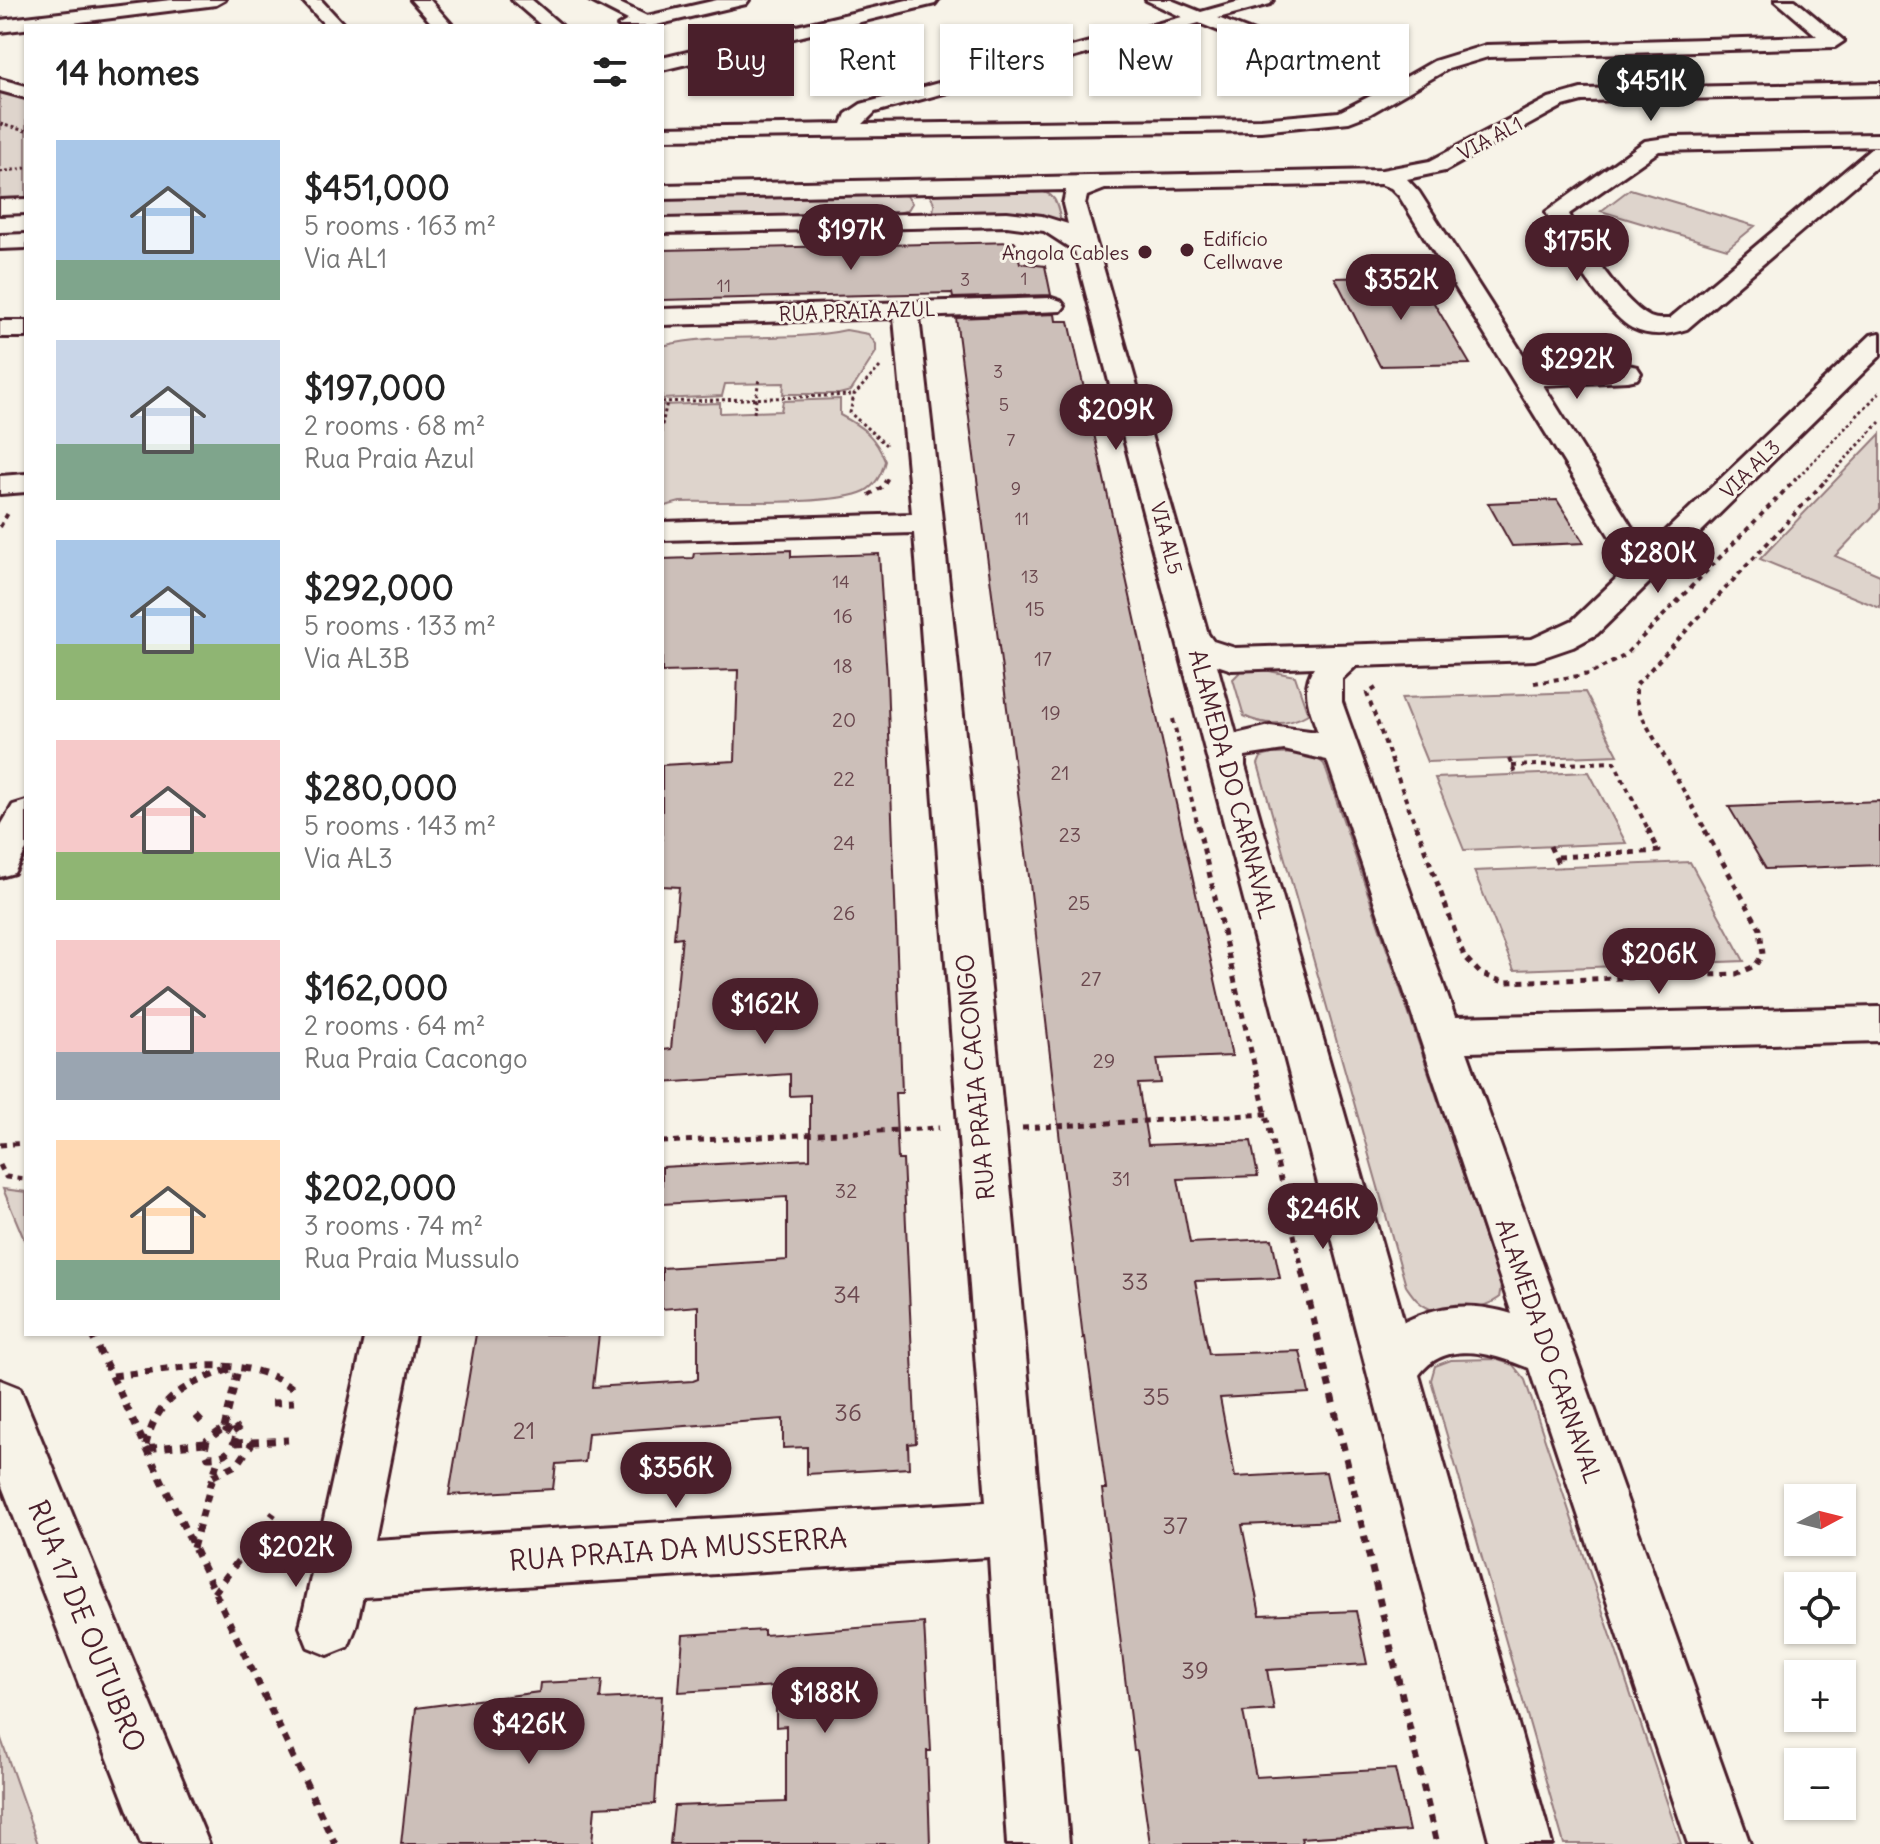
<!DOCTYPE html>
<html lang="en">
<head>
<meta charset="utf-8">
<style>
	:root { --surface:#fff; --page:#f6f6f6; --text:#222; --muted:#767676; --accent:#4a1f2b }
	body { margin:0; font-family:Delius,sans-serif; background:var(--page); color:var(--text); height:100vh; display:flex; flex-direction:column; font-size:30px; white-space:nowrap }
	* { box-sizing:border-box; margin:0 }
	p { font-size:26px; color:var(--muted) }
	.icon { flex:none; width:44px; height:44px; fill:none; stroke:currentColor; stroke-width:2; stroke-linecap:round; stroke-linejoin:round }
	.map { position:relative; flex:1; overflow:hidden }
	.side { position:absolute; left:24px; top:24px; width:640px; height:1312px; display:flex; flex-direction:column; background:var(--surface); border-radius:0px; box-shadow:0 2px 6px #0004 }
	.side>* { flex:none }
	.banner { position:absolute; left:688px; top:24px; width:760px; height:72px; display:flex; gap:16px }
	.needle { width:52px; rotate:83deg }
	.tools { position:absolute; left:1784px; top:1484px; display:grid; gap:16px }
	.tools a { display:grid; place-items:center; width:72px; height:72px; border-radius:0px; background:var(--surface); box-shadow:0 2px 6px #0004; font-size:40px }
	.price { position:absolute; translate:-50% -68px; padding:0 18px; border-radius:28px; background:var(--accent); color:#fff; font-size:26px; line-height:52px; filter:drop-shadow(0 2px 4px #0008) }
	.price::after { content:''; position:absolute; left:50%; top:48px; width:24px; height:18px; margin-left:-12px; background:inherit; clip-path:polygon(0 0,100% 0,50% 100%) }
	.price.selected { background:#222; color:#fff }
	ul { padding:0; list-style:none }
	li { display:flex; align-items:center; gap:24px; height:200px; padding:0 32px }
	li span { display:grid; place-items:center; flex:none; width:224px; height:160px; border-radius:0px; color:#555 }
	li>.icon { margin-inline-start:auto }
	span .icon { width:96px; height:96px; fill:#fffc; stroke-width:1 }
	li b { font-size:34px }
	h2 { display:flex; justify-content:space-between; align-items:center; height:96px; padding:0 32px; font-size:34px }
	.tag { padding:0 28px; border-radius:0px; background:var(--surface); box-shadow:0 2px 6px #0004; font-size:28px; line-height:72px }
	.tag.selected { background:var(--accent); color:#fff }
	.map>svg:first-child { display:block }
	.green { fill:#ded4cc; stroke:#947a7c; stroke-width:2 }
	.building { fill:#ccbfb9; stroke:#4a1f2b; stroke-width:2 }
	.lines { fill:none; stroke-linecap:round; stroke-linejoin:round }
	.minor-casing { stroke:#4a1f2b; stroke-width:6 }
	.major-casing { stroke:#4a1f2b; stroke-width:6 }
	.path-far3 { stroke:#4a1f2b; stroke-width:3; stroke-dasharray:3 3; stroke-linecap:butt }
	.path-far2 { stroke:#4a1f2b; stroke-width:4; stroke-dasharray:5 5; stroke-linecap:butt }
	.path-far1 { stroke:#4a1f2b; stroke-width:5; stroke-dasharray:6 6; stroke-linecap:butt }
	.path { stroke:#4a1f2b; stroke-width:7; stroke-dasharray:8 8; stroke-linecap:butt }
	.minor { fill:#f7f3e8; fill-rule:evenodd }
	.major { fill:#f7f3e8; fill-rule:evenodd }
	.poi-dot { fill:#4a1f2b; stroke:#f7f3e8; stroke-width:3 }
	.labels { text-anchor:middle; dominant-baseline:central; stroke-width:6; stroke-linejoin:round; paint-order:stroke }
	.far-number-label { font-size:18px; fill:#6a474e }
	.far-street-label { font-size:20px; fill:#4a1f2b; stroke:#f7f3e8 }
	.far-poi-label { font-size:20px; fill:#4a1f2b; stroke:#f7f3e8; text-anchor:start }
	.number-label { font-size:20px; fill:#6a474e }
	.street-label { font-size:24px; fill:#4a1f2b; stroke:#f7f3e8 }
	.near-number-label { font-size:24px; fill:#6a474e }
	.near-street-label { font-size:28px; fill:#4a1f2b; stroke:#f7f3e8 }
</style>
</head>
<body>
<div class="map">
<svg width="1880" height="1844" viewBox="0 0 1880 1844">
	<rect width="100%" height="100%" fill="#f7f3e8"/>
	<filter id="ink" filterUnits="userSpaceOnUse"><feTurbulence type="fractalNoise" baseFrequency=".0125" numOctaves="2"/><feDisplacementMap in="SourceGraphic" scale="16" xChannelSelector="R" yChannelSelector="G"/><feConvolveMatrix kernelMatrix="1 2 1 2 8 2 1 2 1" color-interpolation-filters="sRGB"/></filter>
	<g filter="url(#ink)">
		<!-- green -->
		<path class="green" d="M0 90 26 97V203H0Z
			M1630 189 1755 226 1727 249 1601 211Z
			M1037 190C1057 194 1057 203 1061 222L931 215C937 205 934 200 926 191Z
			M892 192 907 196 912 203 908 210 892 215 662 220V196Z
			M846 330 868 334 876 344V352L851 391 839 394H783L784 383 725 384 722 396 662 399V346C722 331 785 343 846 330Z
			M840 399V415C863 427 875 436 885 461 882 473 876 485 865 491 836 506 718 501 680 502L662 507V405L720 403V413L781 411 783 401Z
			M1880 434V509L1835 556 1880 575V608L1760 559Z
			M1259 669 1295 676 1308 714C1288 726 1264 726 1244 716L1233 679 1241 671Z
			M1585 692 1618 755 1427 762 1401 698Z
			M1272 754C1291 754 1310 750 1324 764L1501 1286 1499 1298C1486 1308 1446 1315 1430 1309 1418 1304 1413 1296 1406 1286L1258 764 1261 757Z
			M1589 772 1626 843 1464 850 1435 778Z
			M1690 862 1744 961 1514 970 1474 871Z
			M3 1189 26 1192V1244Z
			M1495 1359 1513 1365 1525 1380 1681 1844H1564L1431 1380 1435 1366 1451 1360Z
			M0 1736 38 1844H0Z"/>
		<!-- building -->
		<path class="building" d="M1015 242 1020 263 1045 266 1051 295 953 298 952 293 662 300V250Z
			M1418 276 1470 364 1380 366 1335 278Z
			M1055 314 1056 321H1069L1232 1056 1157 1059 1161 1083 1138 1084 1148 1145 1251 1141 1258 1176 1178 1179 1190 1243 1272 1239 1280 1278 1195 1281 1209 1354 1300 1351 1309 1393 1220 1398 1235 1477 1326 1472 1337 1521 1242 1525 1260 1615 1356 1611 1367 1664 1267 1670 1274 1710 1243 1712 1256 1777 1395 1769 1409 1831 1301 1838 1303 1844H1150L1137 1751H1134L1102 1489H1106L1085 1337 1083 1338 1030 884 956 318Z
			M1557 500 1584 543 1512 546 1488 503Z
			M791 550V557L879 554 887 678 902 1093H895L898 1160H903L916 1443 908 1444 909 1468 807 1474V1447L783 1448V1419L588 1433 585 1462 556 1464 553 1489 449 1495 476 1334H599L593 1387 693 1381 698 1379V1306L662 1309V1268L787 1260V1197L662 1204V1167L810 1159V1095L790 1096V1074L662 1083V1050L671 1049 682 937 674 938 679 887 662 886V765L735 761 738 670 662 672V559L693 558 694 553Z
			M1880 801V865L1766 869 1729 807Z
			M924 1623 931 1751H927L930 1844H670L674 1806 786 1802V1726L776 1727V1686L679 1692 683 1635 764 1630V1635Z
			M602 1680 600 1699 662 1696 655 1804 595 1807 592 1844H401L416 1708 539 1692 540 1683Z"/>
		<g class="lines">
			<!-- minor casing -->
			<g class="minor-casing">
				<path id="minor" d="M171 0H225L216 5 0 32V20Z
					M302 0H321L345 26H326Z
					M411 0H430L453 26H434Z
					M512 0H532L562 26H542Z
					M589 0H613L647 16 717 0H749L746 4 652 26H618L628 20Z
					M907 0H938L935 4 662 70V58Z
					M1146 0H1171L1201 12 1244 0H1273L1270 4 1218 18 1300 50 1406 77 1434 61 1486 45 1817 36 1775 0H1795L1844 41 1835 47 1488 57 1448 69 1370 114 1349 122 1261 131 662 139V127L842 124 846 114 861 104 1182 17ZM1199 23 1286 58 1392 85 1339 112 1261 119 863 124 875 112Z
					M0 79 26 86V98L0 91Z
					M1880 83V95L1582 101 1563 106 1445 171 1407 179 1419 192 1533 370 1628 365 1637 367 1641 373 1637 379 1628 381 1543 385 1646 550 1871 335 1880 333V356L1597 634 1573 647 1535 660 1356 666 1342 679V702L1455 1017 1880 1007V1041L1467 1052 1750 1844H1688L1529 1368C1493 1354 1446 1338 1419 1375L1552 1844H1490L1075 251 1044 231 1007 226 662 233V219L1007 212 1042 216 1068 224 1063 204 1066 190 662 199V185L1382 170 1430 161 1549 98 1581 89ZM1380 184 1391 188 1399 196 1612 540 1623 572 1573 620 1532 639 1235 648 1213 641 1208 634 1085 204 1087 196 1105 189ZM1217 665 1232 670 1314 667C1300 688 1310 710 1318 732L1270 726 1236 734ZM1284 750 1327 760 1512 1314C1473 1302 1440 1304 1404 1322L1245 766V756Z
					M1880 134V146L1659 151 1569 214C1583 242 1622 303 1650 317 1657 320 1662 319 1669 319L1872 148 1880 147V164L1687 329C1669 335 1650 337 1632 328 1605 313 1559 241 1546 212L1645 141 1673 137Z
					M26 199V213L0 214V200Z
					M26 234V248L0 249V235Z
					M1052 298 1061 301 1065 306 1061 311 919 317C978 825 1026 1335 1069 1844H1007L989 1557 363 1596 356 1627 348 1647 328 1655 308 1647 300 1627 365 1334H415L374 1540 986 1502 914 533 662 540V522L912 514 894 318 662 325V309Z
					M0 321H26V337H0Z
					M26 474V492L0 494V476Z
					M26 801V850L14 873 0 877V827L13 805Z"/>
			</g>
			<!-- major casing -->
			<g class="major-casing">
				<path id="major" d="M0 1380 20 1388 209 1844H141L0 1481Z"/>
			</g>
			<!-- path-far3 -->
			<path class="path-far3" d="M0 124 26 131
				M0 172 26 168
				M880 367 854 395 850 413 886 445
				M662 402 854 395
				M754 413 759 378
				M662 425 667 402
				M886 481 888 478
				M1794 481 1880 392
				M1825 481 1880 422"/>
			<!-- path-far2 -->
			<path class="path-far2" d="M869 495 882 487 887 479
				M0 527 8 513
				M1534 683 1590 674 1624 656 1796 479
				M1376 688 1367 694 1416 827
				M1173 719 1198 827
				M1509 759 1516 775
				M1512 766 1614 762 1647 827
				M1704 827 1641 715 1636 700V685L1827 479"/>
			<!-- path-far1 -->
			<path class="path-far1" d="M1198 825 1303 1273
				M1416 825 1464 956 1481 974 1504 982 1736 974 1755 966 1763 954 1760 929 1702 825
				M1550 846 1560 868
				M1558 857 1659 851 1646 825
				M1022 1128 1267 1114
				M662 1142 939 1128
				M0 1145 26 1143
				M0 1165 6 1177 26 1179"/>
			<!-- path -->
			<path class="path" d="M1302 1271 1437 1844
				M91 1334 112 1376C171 1370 247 1350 296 1391
				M112 1376 335 1844
				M272 1403 294 1402
				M196 1416 206 1427
				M224 1428 236 1436C231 1453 226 1457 208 1457L205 1450 207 1440Z
				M224 1428 239 1366
				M233 1432 245 1423
				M205 1443 145 1449C156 1398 183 1385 230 1369
				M235 1443 288 1440
				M213 1476 238 1464 253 1442
				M193 1548 218 1459
				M214 1593 274 1513"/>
			<!-- minor -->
			<use href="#minor" class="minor"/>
			<!-- major -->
			<use href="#major" class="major"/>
		</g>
	</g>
	<!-- markers -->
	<g class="poi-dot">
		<circle cx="1187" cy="250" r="8"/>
		<circle cx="1145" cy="252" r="8"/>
	</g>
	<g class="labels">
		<!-- far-number labels -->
		<g class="far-number-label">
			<text x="1024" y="278">1</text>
			<text x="965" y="279">3</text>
			<text x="724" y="285">11</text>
			<text x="998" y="371">3</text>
			<text x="1004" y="404">5</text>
			<text x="1011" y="439">7</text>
			<text x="1016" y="488">9</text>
			<text x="1022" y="518">11</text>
			<text x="1030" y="576">13</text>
			<text x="841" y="581">14</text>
		</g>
		<!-- far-street labels -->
		<g class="far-street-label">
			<text transform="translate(1490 138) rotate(-28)">VIA AL1</text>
			<text transform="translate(857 311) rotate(-2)">RUA PRAIA AZUL</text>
			<text transform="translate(1750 469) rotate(-44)">VIA AL3</text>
			<text transform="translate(1167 538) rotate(75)">VIA AL5</text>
		</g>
		<!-- far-poi labels -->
		<g class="far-poi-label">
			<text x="1203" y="238">Edifício<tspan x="1203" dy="23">Cellwave</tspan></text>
			<text x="1129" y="252" text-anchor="end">Angola Cables</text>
		</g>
		<!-- number labels -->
		<g class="number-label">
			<text x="1035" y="608">15</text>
			<text x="843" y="615">16</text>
			<text x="1043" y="658">17</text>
			<text x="843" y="665">18</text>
			<text x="1051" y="712">19</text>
			<text x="844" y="719">20</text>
			<text x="1060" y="772">21</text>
			<text x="844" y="778">22</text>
			<text x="1070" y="834">23</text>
			<text x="844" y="842">24</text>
			<text x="1079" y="902">25</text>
			<text x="844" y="912">26</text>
			<text x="1091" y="978">27</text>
			<text x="1104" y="1060">29</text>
			<text x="1121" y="1178">31</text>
			<text x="846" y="1190">32</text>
		</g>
		<!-- street labels -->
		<g class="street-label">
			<text transform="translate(1233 784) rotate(75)">ALAMEDA DO CARNAVAL</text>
			<text transform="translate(975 1077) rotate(-95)">RUA PRAIA CACONGO</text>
			<text transform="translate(1549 1351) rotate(71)">ALAMEDA DO CARNAVAL</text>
		</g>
		<!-- near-number labels -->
		<g class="near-number-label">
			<text x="1135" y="1281">33</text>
			<text x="847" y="1294">34</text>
			<text x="1156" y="1396">35</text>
			<text x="848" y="1412">36</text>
			<text x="524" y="1430">21</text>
			<text x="1175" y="1525">37</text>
			<text x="1195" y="1670">39</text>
		</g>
		<!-- near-street labels -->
		<g class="near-street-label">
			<text transform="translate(678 1549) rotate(-4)">RUA PRAIA DA MUSSERRA</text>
			<text transform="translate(87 1626) rotate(68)">RUA 17 DE OUTUBRO</text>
		</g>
	</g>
</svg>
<div class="tools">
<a><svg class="needle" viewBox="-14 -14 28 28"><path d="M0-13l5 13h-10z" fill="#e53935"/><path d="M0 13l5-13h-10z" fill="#767676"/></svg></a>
<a><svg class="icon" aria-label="locate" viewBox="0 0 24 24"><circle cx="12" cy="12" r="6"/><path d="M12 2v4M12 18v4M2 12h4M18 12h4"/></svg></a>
<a>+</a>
<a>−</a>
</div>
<b class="price selected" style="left:1651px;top:123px">$451K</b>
<b class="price" style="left:851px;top:272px">$197K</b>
<b class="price" style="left:1577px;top:283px">$175K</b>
<b class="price" style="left:1401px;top:322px">$352K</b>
<b class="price" style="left:1577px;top:401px">$292K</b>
<b class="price" style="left:1116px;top:452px">$209K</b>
<b class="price" style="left:1658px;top:595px">$280K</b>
<b class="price" style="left:1659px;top:996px">$206K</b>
<b class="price" style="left:765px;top:1046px">$162K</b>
<b class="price" style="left:1323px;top:1251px">$246K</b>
<b class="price" style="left:676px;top:1510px">$356K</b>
<b class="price" style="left:296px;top:1589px">$202K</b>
<b class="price" style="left:825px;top:1735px">$188K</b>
<b class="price" style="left:529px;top:1766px">$426K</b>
<div class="banner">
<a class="tag selected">Buy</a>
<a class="tag">Rent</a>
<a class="tag">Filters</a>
<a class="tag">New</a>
<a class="tag">Apartment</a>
</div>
<section class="side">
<h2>14 homes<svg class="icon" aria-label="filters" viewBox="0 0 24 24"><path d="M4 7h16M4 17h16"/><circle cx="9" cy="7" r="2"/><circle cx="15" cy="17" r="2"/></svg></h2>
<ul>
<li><span style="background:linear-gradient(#a9c7e8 75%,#7fa58c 0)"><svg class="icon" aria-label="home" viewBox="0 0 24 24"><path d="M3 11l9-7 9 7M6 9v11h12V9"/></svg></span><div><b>$451,000</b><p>5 rooms · 163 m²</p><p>Via AL1</p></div></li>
<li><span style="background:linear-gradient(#c9d6e8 65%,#7fa58c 0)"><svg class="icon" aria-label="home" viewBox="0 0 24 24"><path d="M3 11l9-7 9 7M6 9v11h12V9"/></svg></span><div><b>$197,000</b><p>2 rooms · 68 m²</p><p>Rua Praia Azul</p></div></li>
<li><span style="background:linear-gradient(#a9c7e8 65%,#8fb573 0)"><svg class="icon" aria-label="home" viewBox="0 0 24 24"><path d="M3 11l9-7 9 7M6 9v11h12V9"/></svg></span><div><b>$292,000</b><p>5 rooms · 133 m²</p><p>Via AL3B</p></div></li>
<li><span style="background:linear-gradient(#f6c9c9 70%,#8fb573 0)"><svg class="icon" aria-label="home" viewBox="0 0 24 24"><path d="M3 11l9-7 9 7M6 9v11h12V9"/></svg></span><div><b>$280,000</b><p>5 rooms · 143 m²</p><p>Via AL3</p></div></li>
<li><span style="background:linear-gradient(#f6c9c9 70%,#9aa5b1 0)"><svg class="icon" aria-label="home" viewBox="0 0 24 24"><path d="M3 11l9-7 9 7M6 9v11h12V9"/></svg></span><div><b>$162,000</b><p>2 rooms · 64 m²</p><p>Rua Praia Cacongo</p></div></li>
<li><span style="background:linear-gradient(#ffd9b3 75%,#7fa58c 0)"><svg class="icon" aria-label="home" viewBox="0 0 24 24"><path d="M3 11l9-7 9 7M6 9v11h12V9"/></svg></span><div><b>$202,000</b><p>3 rooms · 74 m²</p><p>Rua Praia Mussulo</p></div></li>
</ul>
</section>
</div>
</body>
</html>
